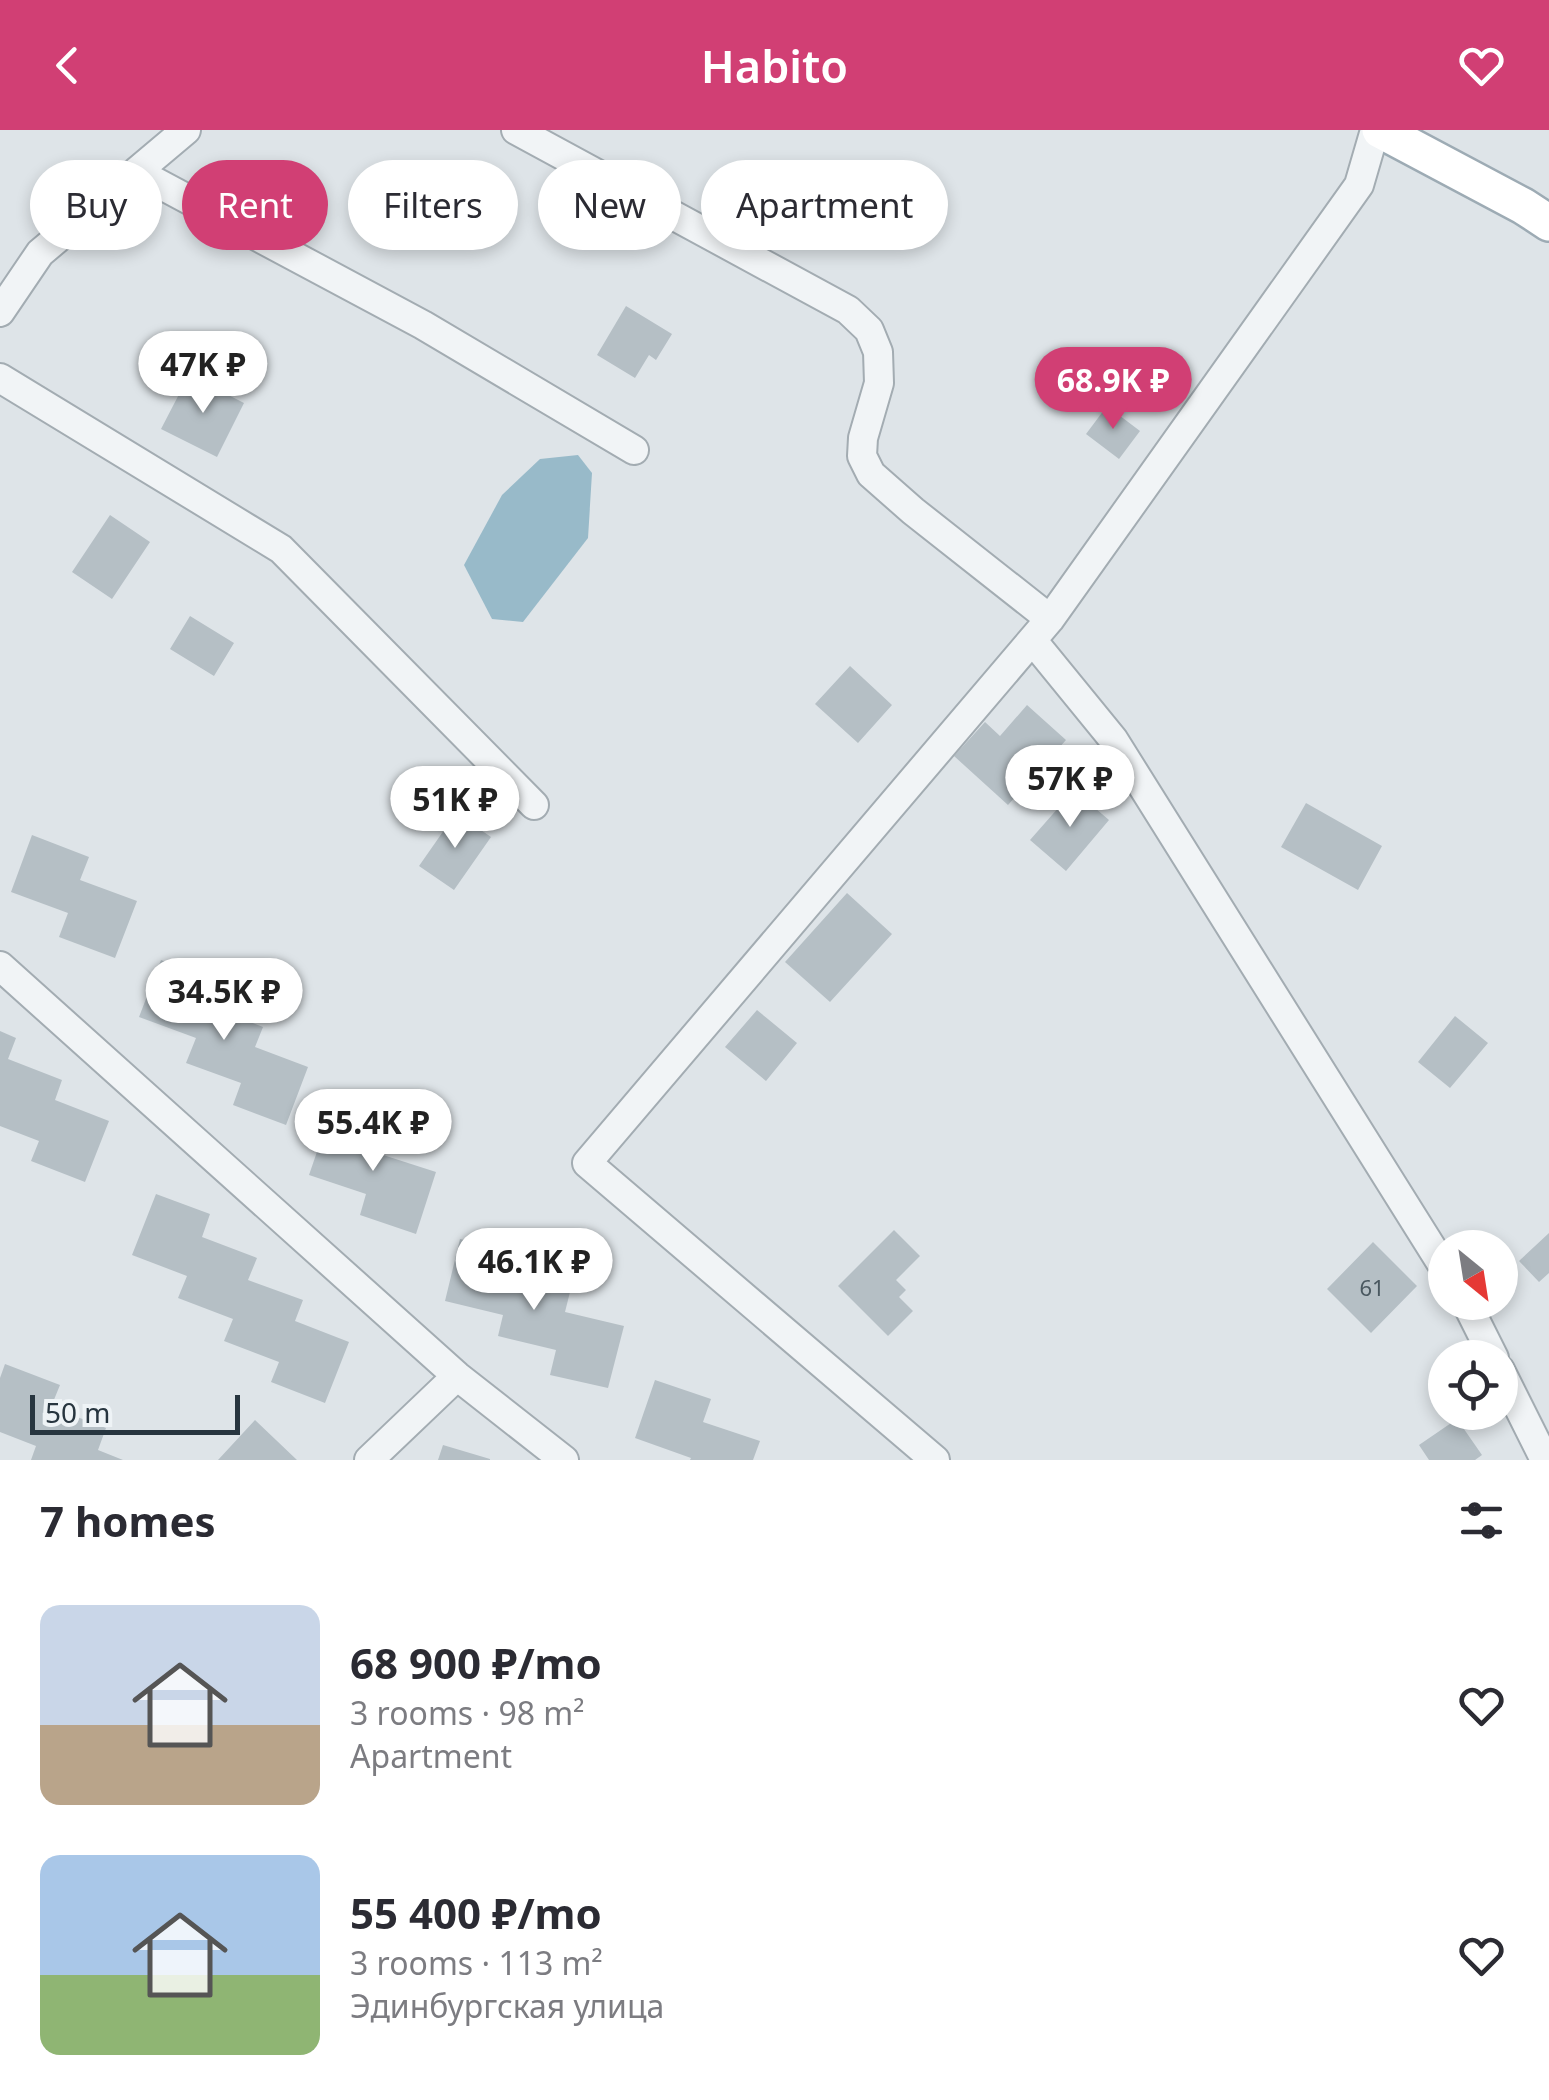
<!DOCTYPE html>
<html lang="en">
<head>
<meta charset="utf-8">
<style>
	:root { --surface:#fff; --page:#f2f2f3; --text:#2b2b33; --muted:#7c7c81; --accent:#d13f74 }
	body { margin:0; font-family:"Noto Sans",sans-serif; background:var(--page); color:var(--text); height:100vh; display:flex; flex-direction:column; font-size:38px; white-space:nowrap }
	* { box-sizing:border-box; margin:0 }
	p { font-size:32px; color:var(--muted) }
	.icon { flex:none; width:55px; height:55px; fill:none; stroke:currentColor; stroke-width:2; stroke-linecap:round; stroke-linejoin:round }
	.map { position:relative; height:1330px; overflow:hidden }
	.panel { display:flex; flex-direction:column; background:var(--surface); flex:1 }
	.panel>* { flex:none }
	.hud { position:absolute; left:30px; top:30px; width:1000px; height:90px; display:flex; gap:20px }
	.needle { width:65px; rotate:150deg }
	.fabs { position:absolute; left:1428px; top:1100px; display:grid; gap:20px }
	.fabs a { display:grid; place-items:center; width:90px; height:90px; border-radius:50%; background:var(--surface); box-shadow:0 5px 15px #0003; font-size:50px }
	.scale { position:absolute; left:30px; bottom:25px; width:210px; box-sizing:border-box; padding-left:10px; border:5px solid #27353f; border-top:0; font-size:28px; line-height:35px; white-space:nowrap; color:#27353f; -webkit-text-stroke:8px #eef3f6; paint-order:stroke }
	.price { position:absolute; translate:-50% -85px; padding:0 22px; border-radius:35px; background:#fff; color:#222; font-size:32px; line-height:65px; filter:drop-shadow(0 2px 5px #0008) }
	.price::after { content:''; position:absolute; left:50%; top:60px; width:30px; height:22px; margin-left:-15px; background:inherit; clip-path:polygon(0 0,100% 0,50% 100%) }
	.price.active { background:var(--accent); color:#fff }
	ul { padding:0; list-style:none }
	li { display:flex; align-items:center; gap:30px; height:250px; padding:0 40px }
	li span { display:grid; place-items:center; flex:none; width:280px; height:200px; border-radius:20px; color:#555 }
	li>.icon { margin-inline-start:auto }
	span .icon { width:120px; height:120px; fill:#fffc; stroke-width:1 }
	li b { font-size:42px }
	h2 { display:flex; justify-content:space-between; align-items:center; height:120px; padding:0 40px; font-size:42px }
	.pill { padding:0 35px; border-radius:45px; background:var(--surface); box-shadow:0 5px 15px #0003; font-size:35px; line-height:90px }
	.pill.active { background:var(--accent); color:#fff }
	header { display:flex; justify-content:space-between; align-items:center; height:130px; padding:0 40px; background:var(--accent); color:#fff; font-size:45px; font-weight:600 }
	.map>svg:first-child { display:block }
	.water { fill:#98bac9 }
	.building { fill:#b5bfc5 }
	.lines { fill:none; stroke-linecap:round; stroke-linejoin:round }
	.minor-casing { stroke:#a3acb2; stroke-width:32 }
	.major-casing { stroke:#9dabb4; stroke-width:40 }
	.minor { stroke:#f1f4f6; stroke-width:28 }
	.major { stroke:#fff; stroke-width:35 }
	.labels { text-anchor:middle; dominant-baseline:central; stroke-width:8; stroke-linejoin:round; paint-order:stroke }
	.number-label { font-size:22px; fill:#4a5860 }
</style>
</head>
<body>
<header><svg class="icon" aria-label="back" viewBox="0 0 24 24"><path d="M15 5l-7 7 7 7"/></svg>Habito<svg class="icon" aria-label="heart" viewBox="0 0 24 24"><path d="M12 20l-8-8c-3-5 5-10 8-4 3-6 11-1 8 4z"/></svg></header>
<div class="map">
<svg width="1549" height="1330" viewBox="0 0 1549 1330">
	<rect width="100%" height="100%" fill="#dee4e8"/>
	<!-- water -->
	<path class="water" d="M578 325 592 343 588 408 523 492 492 489 464 435 502 365 540 329Z"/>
	<!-- building -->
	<path class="building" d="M626 176 672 204 656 230 649 225 635 248 597 225Z
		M189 245 244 273 217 327 161 299Z
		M1107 276 1140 301 1119 329 1086 304Z
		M110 385 150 412 112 469 72 442Z
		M190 486 234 513 214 546 170 519Z
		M850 536 892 575 858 613 815 574Z
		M1027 575 1066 610 1008 675 954 626 985 592 1000 606Z
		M1074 660 1109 690 1066 741 1030 710Z
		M1306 673 1382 716 1358 760 1281 717Z
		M456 683 491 707 454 760 419 736Z
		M32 705 89 727 80 750 137 771 115 828 59 807 68 783 11 762Z
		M847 763 892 804 830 872 785 832Z
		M161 830 217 851 208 876 263 897 255 917 308 937 286 995 233 975 241 953 186 933 196 908 139 887Z
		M757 880 797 913 766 951 725 917Z
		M1455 886 1488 913 1450 958 1418 932Z
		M0 901 16 908 8 929 62 950 55 970 109 991 85 1052 31 1031 39 1011 0 996Z
		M330 984 387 1003 380 1024 436 1042 416 1104 360 1085 366 1064 309 1045Z
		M156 1064 210 1084 202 1107 257 1128 248 1150 303 1170 295 1191 349 1212 325 1273 271 1252 279 1232 224 1211 233 1189 178 1168 187 1146 132 1125Z
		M894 1100 920 1126 896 1150 906 1160 899 1167 913 1181 888 1206 838 1156Z
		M1549 1103V1143L1539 1152 1519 1131Z
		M460 1109 518 1123 513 1144 571 1158 565 1182 624 1196 608 1258 550 1245 556 1220 498 1206 503 1185 445 1171Z
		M1373 1112 1417 1156 1371 1203 1327 1159Z
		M5 1234 60 1255 51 1277 106 1298 98 1320 123 1330H31L36 1316 0 1302V1248Z
		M655 1250 711 1269 703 1292 760 1311 753 1330H690L691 1328 635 1308Z
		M1457 1289 1482 1325 1475 1330H1429L1419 1315Z
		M255 1290 297 1330H218Z
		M443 1315 490 1329V1330H438Z"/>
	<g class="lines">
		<!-- minor casing -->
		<g class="minor-casing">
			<path id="minor" d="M516 0 848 180 869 200 878 222 879 253 863 308 862 326 871 344 913 381 1050 489
				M137 42 423 195 634 320
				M0 182 40 123 186 0
				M0 248 281 419 534 675
				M1033 511 1113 609 1445 1139
				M0 836 457 1246 564 1330
				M1466 1172 1494 1228
				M1500 1240 1545 1330
				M369 1330 457 1246
				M935 1330 587 1033 1050 489 1359 55 1375 0"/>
		</g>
		<!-- major casing -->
		<g class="major-casing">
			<path id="major" d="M1380 0 1523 76 1549 93"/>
		</g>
		<!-- minor -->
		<use href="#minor" class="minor"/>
		<!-- major -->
		<use href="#major" class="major"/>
	</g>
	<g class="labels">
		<!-- number labels -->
		<g class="number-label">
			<text x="1372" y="1157">61</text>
		</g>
	</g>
</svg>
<div class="fabs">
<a><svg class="needle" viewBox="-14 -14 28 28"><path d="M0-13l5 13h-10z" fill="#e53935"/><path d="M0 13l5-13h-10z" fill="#7c7c81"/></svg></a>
<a><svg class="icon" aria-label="locate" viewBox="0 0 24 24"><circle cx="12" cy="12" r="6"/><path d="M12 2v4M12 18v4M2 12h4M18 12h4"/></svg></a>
</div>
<div class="scale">50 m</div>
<b class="price" style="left:203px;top:286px">47K ₽</b>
<b class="price active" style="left:1113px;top:302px">68.9K ₽</b>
<b class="price" style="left:1070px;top:700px">57K ₽</b>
<b class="price" style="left:455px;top:721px">51K ₽</b>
<b class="price" style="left:224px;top:913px">34.5K ₽</b>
<b class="price" style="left:373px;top:1044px">55.4K ₽</b>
<b class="price" style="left:534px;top:1183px">46.1K ₽</b>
<div class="hud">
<a class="pill">Buy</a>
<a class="pill active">Rent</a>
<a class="pill">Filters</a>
<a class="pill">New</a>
<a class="pill">Apartment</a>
</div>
</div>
<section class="panel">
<h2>7 homes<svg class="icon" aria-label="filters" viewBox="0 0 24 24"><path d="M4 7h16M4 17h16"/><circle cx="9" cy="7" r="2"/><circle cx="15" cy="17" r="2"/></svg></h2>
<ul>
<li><span style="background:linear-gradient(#c9d6e8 60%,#b9a48a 0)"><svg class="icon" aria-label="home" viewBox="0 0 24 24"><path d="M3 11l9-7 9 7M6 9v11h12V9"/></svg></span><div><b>68 900 ₽/mo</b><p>3 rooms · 98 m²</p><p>Apartment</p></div><svg class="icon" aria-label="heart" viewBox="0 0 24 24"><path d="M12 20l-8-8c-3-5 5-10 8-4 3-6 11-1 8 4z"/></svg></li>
<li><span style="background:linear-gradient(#a9c7e8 60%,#8fb573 0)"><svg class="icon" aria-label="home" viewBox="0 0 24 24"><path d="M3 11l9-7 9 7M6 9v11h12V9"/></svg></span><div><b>55 400 ₽/mo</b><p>3 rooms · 113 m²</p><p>Эдинбургская улица</p></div><svg class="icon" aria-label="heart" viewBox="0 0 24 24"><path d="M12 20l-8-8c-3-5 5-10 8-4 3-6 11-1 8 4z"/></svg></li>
</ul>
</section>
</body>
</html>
